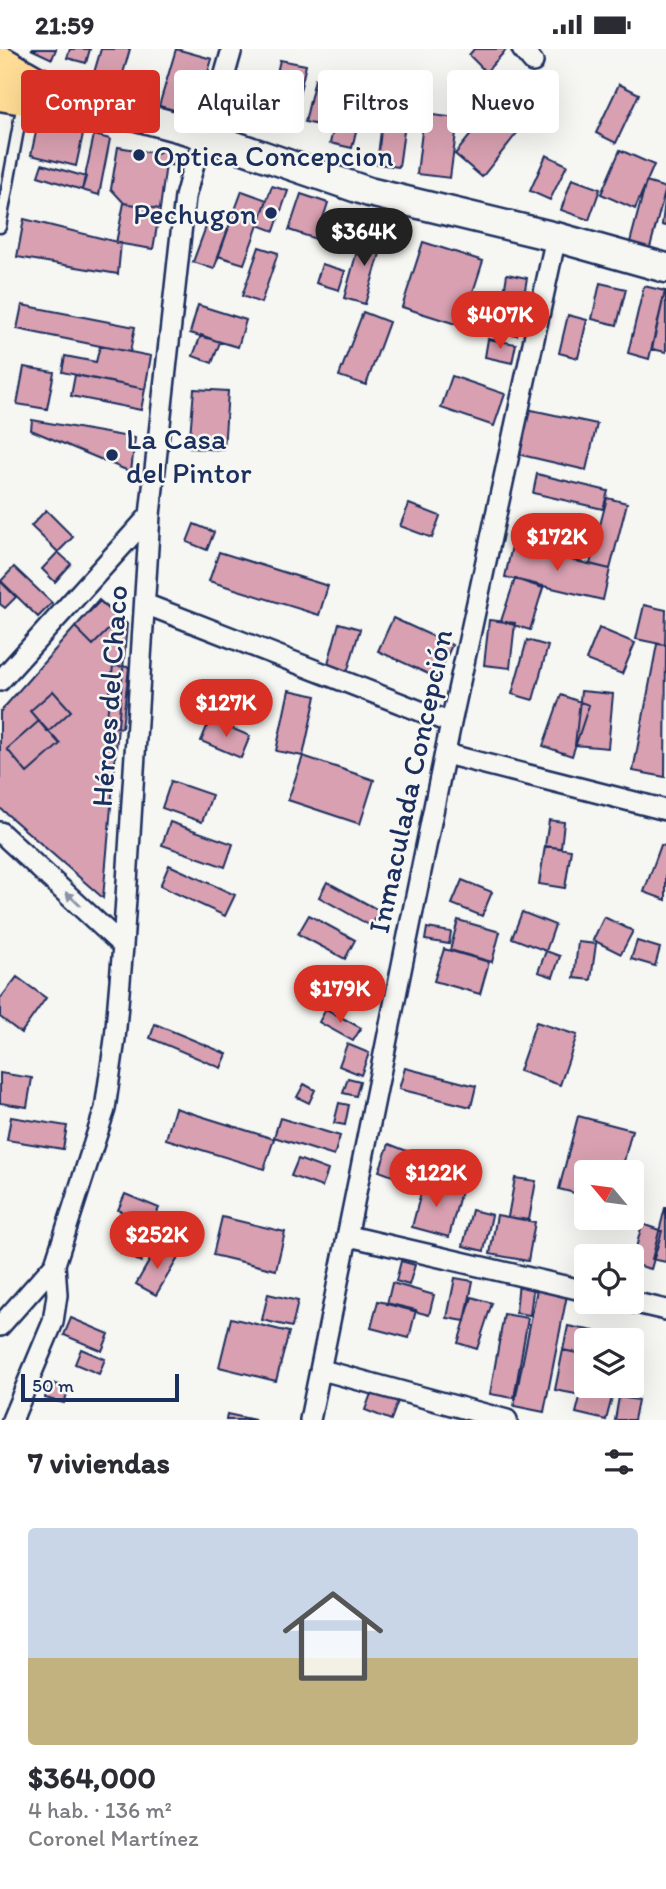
<!DOCTYPE html>
<html lang="es">
<head>
<meta charset="utf-8">
<style>
	:root { --surface:#fff; --page:#f7f7f7; --text:#2b2b33; --muted:#7c7c81; --accent:#d93025 }
	body { margin:0; font-family:Itim,sans-serif; background:var(--page); color:var(--text); height:100vh; display:flex; flex-direction:column; font-size:26px; white-space:nowrap }
	* { box-sizing:border-box; margin:0 }
	p { font-size:23px; color:var(--muted) }
	.icon { flex:none; width:38px; height:38px; fill:none; stroke:currentColor; stroke-width:2; stroke-linecap:round; stroke-linejoin:round }
	.map { position:relative; height:1371px; overflow:hidden }
	.side { display:flex; flex-direction:column; background:var(--surface); flex:1 }
	.side>* { flex:none }
	.top-card { position:absolute; left:21px; top:21px; width:625px; height:63px; display:flex; gap:14px }
	.needle { width:46px; rotate:299deg }
	.buttons { position:absolute; left:574px; top:1111px; display:grid; gap:14px }
	.buttons a { display:grid; place-items:center; width:70px; height:70px; border-radius:7px; background:var(--surface); box-shadow:0 7px 28px #0002; font-size:35px }
	.scale { position:absolute; left:21px; bottom:18px; width:158px; box-sizing:border-box; padding-left:7px; border:4px solid #1b2f5e; border-top:0; font-size:19px; line-height:24px; white-space:nowrap; color:#1b2f5e; -webkit-text-stroke:5px #f6f6f2; paint-order:stroke }
	.price { position:absolute; translate:-50% -60px; padding:0 16px; border-radius:24px; background:var(--accent); color:#fff; font-size:23px; line-height:46px; filter:drop-shadow(0 2px 4px #0008) }
	.price::after { content:''; position:absolute; left:50%; top:42px; width:21px; height:16px; margin-left:-10px; background:inherit; clip-path:polygon(0 0,100% 0,50% 100%) }
	.price.active { background:#222; color:#fff }
	ul { padding:0; list-style:none }
	li { display:grid; align-content:center; gap:14px; height:371px; padding:0 28px }
	li span { display:grid; place-items:center; height:217px; border-radius:7px; color:#555 }
	li>.icon { margin-inline-start:auto }
	span .icon { width:126px; height:126px; fill:#fffc; stroke-width:1 }
	li b { font-size:30px }
	h2 { display:flex; justify-content:space-between; align-items:center; height:84px; padding:0 28px; font-size:30px }
	.pill { padding:0 24px; border-radius:7px; background:var(--surface); box-shadow:0 7px 28px #0002; font-size:24px; line-height:63px }
	.pill.active { background:var(--accent); color:#fff }
	.status { display:flex; justify-content:space-between; align-items:center; height:49px; padding:0 35px; background:var(--surface); direction:ltr }
	.status svg { height:19px; fill:currentColor }
	.map>svg:first-child { display:block }
	.building { fill:#d8a0b1; stroke:#1b2f5e; stroke-width:2 }
	.lines { fill:none; stroke-linecap:round; stroke-linejoin:round }
	.service-casing { stroke:#1b2f5e; stroke-width:15 }
	.minor-casing { stroke:#1b2f5e; stroke-width:24 }
	.secondary-casing { stroke:#1b2f5e; stroke-width:33 }
	.primary-casing { stroke:#1b2f5e; stroke-width:37 }
	.service { stroke:#f6f6f2; stroke-width:10 }
	.minor { stroke:#f6f6f2; stroke-width:19 }
	.secondary { stroke:#f6f6f2; stroke-width:28 }
	.primary { stroke:#ffdd96; stroke-width:32 }
	.oneway { fill:#8892a8 }
	.poi-dot { fill:#1b2f5e; stroke:#f6f6f2; stroke-width:2.5 }
	.labels { text-anchor:middle; dominant-baseline:central; stroke-width:5; stroke-linejoin:round; paint-order:stroke }
	.poi-label { font-size:30px; fill:#1b2f5e; stroke:#f6f6f2; text-anchor:start }
	.street-label { font-size:30px; fill:#1b2f5e; stroke:#f6f6f2 }
</style>
</head>
<body>
<div class="status"><b>21:59</b><svg viewBox="0 0 49 12"><path d="M0 12V9h3v3zM5 12V6h3v6zM10 12V3h3v9zM15 12V0h3v12zM26 1h20v11H26zM47 4h2v5h-2z"/></svg></div>
<div class="map">
<svg width="666" height="1371" viewBox="0 0 666 1371">
	<rect width="100%" height="100%" fill="#f6f6f2"/>
	<filter id="ink" filterUnits="userSpaceOnUse"><feTurbulence type="fractalNoise" baseFrequency=".0143" numOctaves="2"/><feDisplacementMap in="SourceGraphic" scale="14" xChannelSelector="R" yChannelSelector="G"/><feConvolveMatrix kernelMatrix="1 2 1 2 8 2 1 2 1" color-interpolation-filters="sRGB"/></filter>
	<g filter="url(#ink)">
		<!-- building -->
		<path class="building" d="M31 0H56L52 10Z
			M70 0H90L86 14 67 9Z
			M101 0H130L120 35 93 27Z
			M176 0 212 10 195 67 159 57Z
			M474 0H507L486 23 469 6Z
			M280 11 306 16 292 76 266 70Z
			M315 30 337 35 327 78 305 73Z
			M514 32 541 54 482 128 455 105Z
			M243 35 272 41 265 73 246 69 239 56Z
			M619 35 639 45 616 94 596 84Z
			M384 57 407 60 399 118 377 115Z
			M337 65 359 70 352 99 330 94Z
			M424 65 458 69 450 129 417 125Z
			M38 74 83 85 76 117 31 106Z
			M94 86 110 90 99 146 82 141Z
			M165 96 176 109 175 117 166 115 160 160 124 154 111 140 118 98 158 105Z
			M620 101 654 116 635 160 601 145Z
			M546 106 567 116 550 151 530 142Z
			M42 115 86 128 82 141 38 127Z
			M572 130 600 140 589 171 561 161Z
			M646 133 666 139 649 202 629 197Z
			M272 137 288 142 274 182 258 176Z
			M242 142 267 151 244 215 218 207Z
			M666 143V177L662 176Z
			M301 145 328 154 316 190 289 181Z
			M124 154 160 160 153 200 116 194Z
			M24 170 121 194 118 225 17 208Z
			M207 175 228 181 214 220 193 213Z
			M362 184 384 191 365 255 344 249Z
			M423 193 483 212 462 277 402 258Z
			M259 198 278 204 261 254 242 247Z
			M322 215 345 222 339 241 316 234Z
			M507 225 527 229 517 286 498 283Z
			M600 234 626 240 617 276 592 270Z
			M644 237 665 242 649 310 628 304Z
			M665 242H666V303L652 300Z
			M22 256 135 278 130 303 17 280Z
			M198 256 246 271 238 298 190 284Z
			M363 263 389 273 366 336 339 327Z
			M568 266 587 271 578 309 559 304Z
			M201 286 220 293 212 314 193 307Z
			M488 290 516 295 512 314 485 308Z
			M100 297 151 307 145 340 62 323 65 307 96 313Z
			M24 318 54 323 47 360 17 355Z
			M75 326 145 340 141 361 71 347Z
			M452 327 505 345 494 377 441 359Z
			M194 340 228 342 224 401 189 399Z
			M527 360 597 375 586 421 517 405Z
			M32 371 135 389 131 423 31 381Z
			M537 425 608 442 603 460 533 444Z
			M607 449 627 454 610 520 590 515Z
			M409 455 440 467 432 489 400 477Z
			M46 461 73 488 58 503 31 477Z
			M194 475 214 483 207 501 187 493Z
			M512 497 610 520 603 551 505 528Z
			M58 503 71 515 55 533 42 520Z
			M219 503 328 537 319 566 209 532Z
			M14 518 52 554 38 568 1 532Z
			M515 530 543 539 530 581 501 572Z
			M0 532 16 548 5 559 0 555Z
			M99 551 127 575 103 849 0 759V663Z
			M100 552 118 571 93 596 75 578Z
			M644 556 666 561 665 596 636 590Z
			M393 569 452 596 437 629 378 602Z
			M489 571 515 574 510 619 484 616Z
			M339 574 360 580 347 624 327 618Z
			M599 579 635 594 622 625 586 611Z
			M527 591 548 597 533 651 512 645Z
			M657 595 666 596 665 728 633 722Z
			M113 617 129 618 122 679 106 677Z
			M289 641 316 647 303 707 276 702Z
			M53 642 71 662 48 683 30 662Z
			M581 642 613 645 608 699 575 696Z
			M561 646 589 656 572 707 543 697Z
			M210 670 250 687 241 709 201 692Z
			M39 672 60 695 27 724 7 700Z
			M303 707 374 731 360 775 288 751Z
			M171 732 212 746 202 773 162 759Z
			M549 771 564 773 561 799 545 797Z
			M170 773 233 795 225 818 162 796Z
			M661 796 666 797V851L644 843Z
			M545 797 571 801 565 839 539 835Z
			M169 816 235 846 225 867 160 837Z
			M462 831 492 843 482 867 452 855Z
			M327 833 380 862 371 877 319 848Z
			M522 863 555 876 546 902 512 889Z
			M309 866 355 891 345 910 298 885Z
			M604 868 633 882 621 905 593 891Z
			M458 871 500 883 492 913 450 901Z
			M427 879 451 883 449 895 425 891Z
			M637 892 660 899 655 917 631 910Z
			M578 893 596 895 591 931 574 929Z
			M444 900 489 913 480 945 434 932Z
			M546 902 560 907 553 928 538 923Z
			M330 918 349 929 340 946 321 934Z
			M17 928 46 949 21 984 0 968V950Z
			M326 960 361 979 353 992 319 973Z
			M536 973 577 986 560 1036 519 1022Z
			M155 975 227 1005 221 1019 150 989Z
			M347 995 369 1004 361 1026 339 1017Z
			M405 1019 476 1037 471 1058 399 1040Z
			M0 1024 32 1029 27 1058 0 1054Z
			M348 1029 360 1032 356 1047 343 1044Z
			M304 1035 315 1041 309 1054 297 1048Z
			M339 1054 349 1056 345 1076 334 1074Z
			M175 1059 274 1090 264 1120 166 1090Z
			M578 1067 632 1081 621 1124H586V1147L559 1140Z
			M11 1068 67 1077 63 1100 7 1091Z
			M280 1069 340 1087 334 1107 274 1088Z
			M389 1095 448 1118 438 1144 379 1122Z
			M298 1110 328 1121 322 1138 291 1127Z
			M515 1129 536 1132 529 1171 508 1168Z
			M424 1132 461 1142 449 1188 412 1178Z
			M125 1145 159 1159 151 1176 118 1161Z
			M665 1159H666V1213L652 1210Z
			M472 1161 492 1166 484 1202 463 1197Z
			M497 1166 535 1173 528 1212 490 1205Z
			M222 1168 285 1183 276 1221 213 1206Z
			M642 1175 662 1182 651 1220 632 1215Z
			M132 1178 153 1186 141 1213 121 1204Z
			M158 1197 178 1209 156 1246 136 1235Z
			M401 1212 415 1216 409 1236 396 1232Z
			M455 1229 473 1232 465 1272 447 1269Z
			M519 1232 534 1234 530 1266 516 1264Z
			M392 1234 434 1246 429 1266 387 1255Z
			M537 1240 567 1246 544 1363 514 1357Z
			M268 1245 298 1252 292 1278 262 1271Z
			M472 1248 492 1254 477 1300 458 1294Z
			M378 1252 416 1261 409 1289 371 1279Z
			M504 1265 528 1269 514 1349 490 1345Z
			M71 1269 109 1285 102 1302 64 1286Z
			M231 1269 289 1283 276 1332 219 1318Z
			M568 1277 594 1282 592 1292H586V1306L563 1301Z
			M81 1300 105 1310 99 1325 75 1315Z
			M563 1301 586 1306V1320L581 1346 555 1341Z
			M586 1325V1337H615L606 1371 576 1364Z
			M49 1333 69 1339 64 1354 45 1349Z
			M372 1342 398 1352 391 1371 365 1361Z
			M619 1348 638 1351 634 1371H615Z
			M227 1365 255 1371H226Z"/>
		<g class="lines">
			<!-- service casing -->
			<g class="service-casing">
				<path id="service" d="M0 178 23 54"/>
			</g>
			<!-- minor casing -->
			<g class="minor-casing">
				<path id="minor" d="M522 0 533 13
					M145 555 451 674
					M0 632 150 466
					M446 705 666 761
					M0 783 123 897
					M349 1187 586 1242
					M632 1253 666 1261
					M0 1277 55 1215 105 1060 115 990 123 897 150 466 185 148 194 115 207 88 232 0
					M322 1321 507 1371
					M12 1371 53 1273 57 1246 55 1215
					M310 1371 451 674 556 188"/>
			</g>
			<!-- secondary casing -->
			<g class="secondary-casing">
				<path id="secondary" d="M70 49 188 81 369 143 556 188 666 219"/>
			</g>
			<!-- primary casing -->
			<g class="primary-casing">
				<path id="primary" d="M0 13 33 32 70 49
					M0 45 24 49H58"/>
			</g>
			<!-- service -->
			<use href="#service" class="service"/>
			<!-- minor -->
			<use href="#minor" class="minor"/>
			<!-- secondary -->
			<use href="#secondary" class="secondary"/>
			<!-- primary -->
			<use href="#primary" class="primary"/>
		</g>
		<!-- one-way arrows -->
		<defs><path id="oneway-solid" d="M-6-.8H1V-3.2L6.5 0L1 3.2V.8H-6Z" transform="scale(1.75)"/></defs>
		<use class="oneway" href="#oneway-solid" transform="translate(73 850) rotate(-137)"/>
	</g>
	<!-- markers -->
	<g class="poi-dot">
		<circle cx="139" cy="106" r="7"/>
		<circle cx="271" cy="164" r="7"/>
		<circle cx="112" cy="406" r="7"/>
	</g>
	<g class="labels">
		<!-- poi labels -->
		<g class="poi-label">
			<text x="153" y="106">Optica Concepcion</text>
			<text x="257" y="164" text-anchor="end">Pechugon</text>
			<text x="126" y="389">La Casa<tspan x="126" dy="34">del Pintor</tspan></text>
		</g>
		<!-- street labels -->
		<g class="street-label">
			<text transform="translate(109 647) rotate(-86)">Héroes del Chaco</text>
			<text transform="translate(410 732) rotate(-78)">Inmaculada Concepción</text>
		</g>
	</g>
</svg>
<div class="buttons">
<a><svg class="needle" viewBox="-14 -14 28 28"><path d="M0-13l5 13h-10z" fill="#e53935"/><path d="M0 13l5-13h-10z" fill="#7c7c81"/></svg></a>
<a><svg class="icon" aria-label="locate" viewBox="0 0 24 24"><circle cx="12" cy="12" r="6"/><path d="M12 2v4M12 18v4M2 12h4M18 12h4"/></svg></a>
<a><svg class="icon" aria-label="layers" viewBox="0 0 24 24"><path d="M12 4l9 5-9 5-9-5zM3 14l9 5 9-5"/></svg></a>
</div>
<div class="scale">50 m</div>
<b class="price active" style="left:364px;top:219px">$364K</b>
<b class="price" style="left:500px;top:302px">$407K</b>
<b class="price" style="left:557px;top:524px">$172K</b>
<b class="price" style="left:226px;top:690px">$127K</b>
<b class="price" style="left:340px;top:976px">$179K</b>
<b class="price" style="left:436px;top:1160px">$122K</b>
<b class="price" style="left:157px;top:1222px">$252K</b>
<div class="top-card">
<a class="pill active">Comprar</a>
<a class="pill">Alquilar</a>
<a class="pill">Filtros</a>
<a class="pill">Nuevo</a>
</div>
</div>
<section class="side">
<h2>7 viviendas<svg class="icon" aria-label="filters" viewBox="0 0 24 24"><path d="M4 7h16M4 17h16"/><circle cx="9" cy="7" r="2"/><circle cx="15" cy="17" r="2"/></svg></h2>
<ul>
<li><span style="background:linear-gradient(#c9d6e8 60%,#c2b280 0)"><svg class="icon" aria-label="home" viewBox="0 0 24 24"><path d="M3 11l9-7 9 7M6 9v11h12V9"/></svg></span><div><b>$364,000</b><p>4 hab. · 136 m²</p><p>Coronel Martínez</p></div></li>
</ul>
</section>
</body>
</html>
